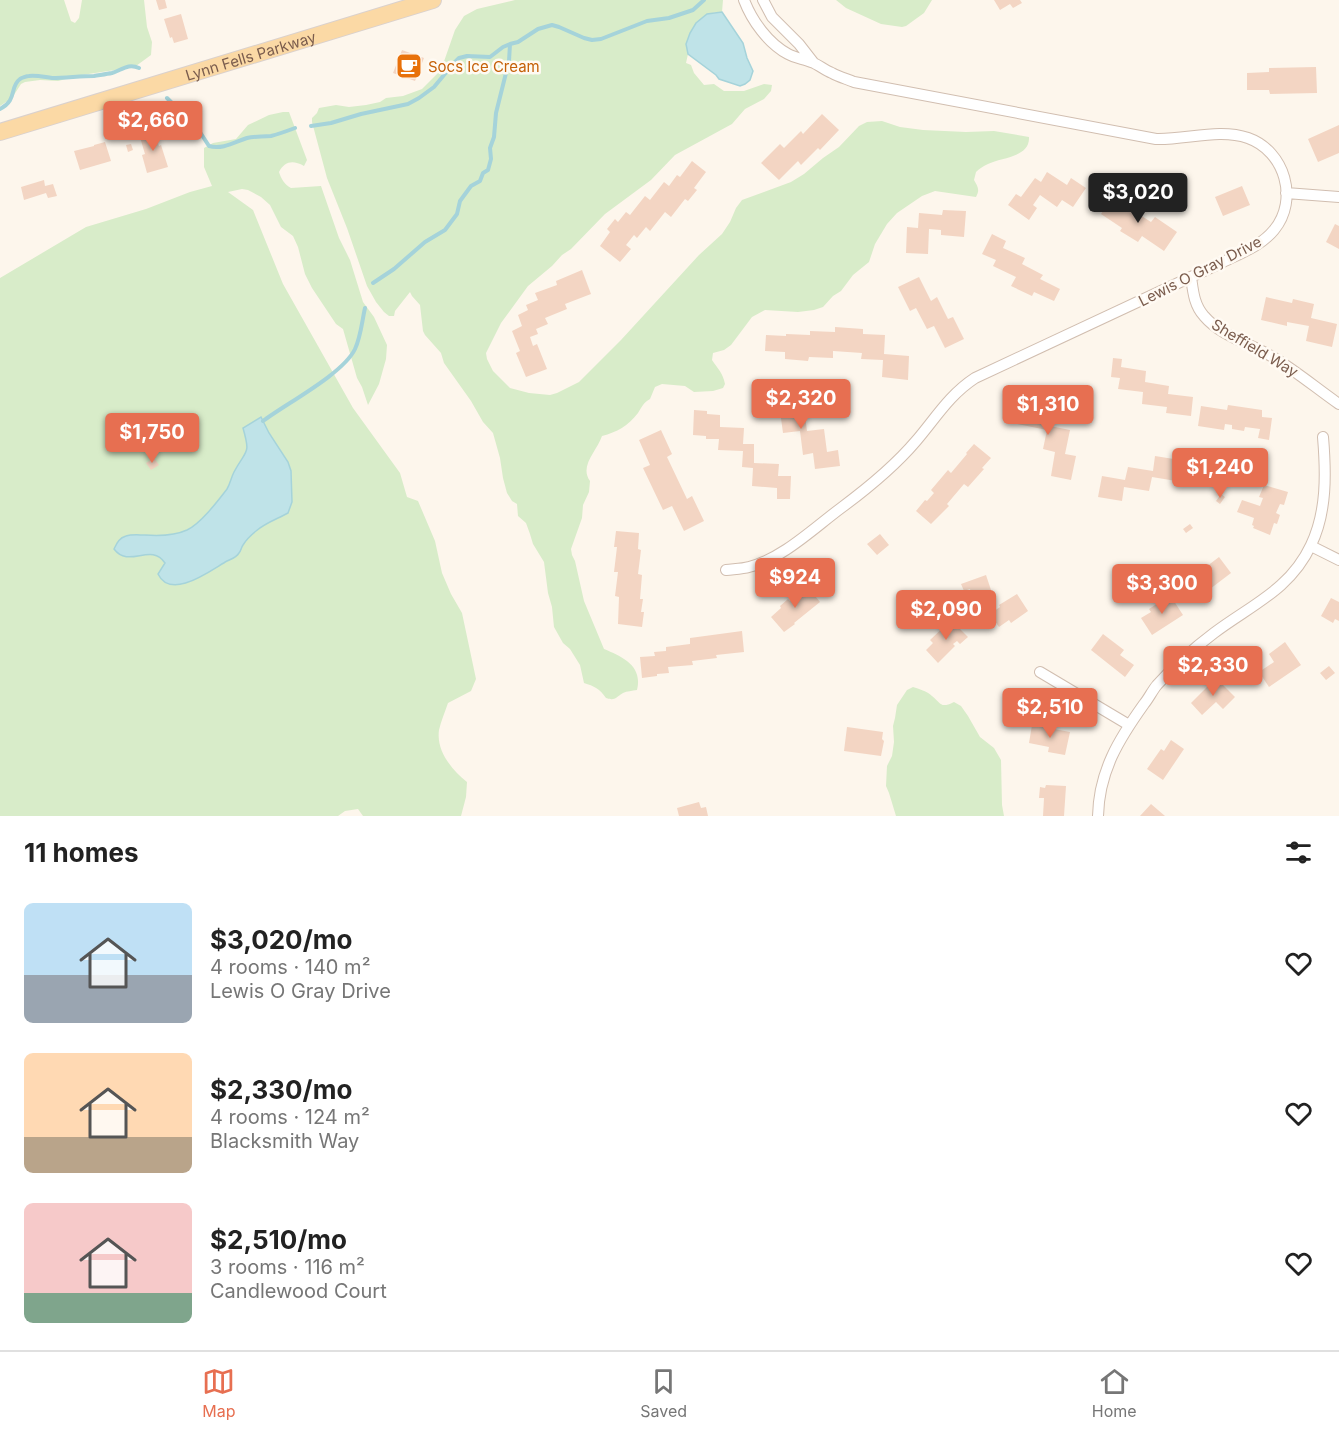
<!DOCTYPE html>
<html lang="en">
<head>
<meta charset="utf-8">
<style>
	:root { --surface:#fff; --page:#f2f2f2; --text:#222; --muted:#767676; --line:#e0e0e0; --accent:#e76f51 }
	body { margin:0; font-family:Inter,sans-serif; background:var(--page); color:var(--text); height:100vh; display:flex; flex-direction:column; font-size:22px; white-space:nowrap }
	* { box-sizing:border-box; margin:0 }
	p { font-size:20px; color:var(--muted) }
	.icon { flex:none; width:33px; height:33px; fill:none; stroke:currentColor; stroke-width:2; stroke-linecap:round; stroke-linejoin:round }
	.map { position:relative; height:816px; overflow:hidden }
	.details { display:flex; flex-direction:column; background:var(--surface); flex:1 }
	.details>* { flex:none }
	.price { position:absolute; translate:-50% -51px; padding:0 14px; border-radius:6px; background:var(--accent); color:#fff; font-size:20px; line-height:39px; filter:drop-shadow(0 2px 3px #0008) }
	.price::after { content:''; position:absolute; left:50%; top:36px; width:18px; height:14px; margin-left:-9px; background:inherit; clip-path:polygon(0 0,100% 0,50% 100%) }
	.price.on { background:#222; color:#fff }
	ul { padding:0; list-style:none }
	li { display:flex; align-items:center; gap:18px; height:150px; padding:0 24px }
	li span { display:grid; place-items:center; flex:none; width:168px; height:120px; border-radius:9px; color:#555 }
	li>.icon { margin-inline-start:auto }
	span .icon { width:72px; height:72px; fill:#fffc; stroke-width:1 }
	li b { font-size:26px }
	h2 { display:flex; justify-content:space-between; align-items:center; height:72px; padding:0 24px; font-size:26px }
	.menu { display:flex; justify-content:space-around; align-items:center; height:84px; border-top:2px solid var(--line); background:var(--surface); font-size:16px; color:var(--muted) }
	.menu a { display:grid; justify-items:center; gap:3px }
	.menu .on { color:var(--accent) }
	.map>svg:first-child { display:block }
	.green { fill:#d8ecc9 }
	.water { fill:#bfe3e8; stroke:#a5d3da; stroke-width:1.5 }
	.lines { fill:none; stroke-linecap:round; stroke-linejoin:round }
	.stream { stroke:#a5d3da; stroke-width:4 }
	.building { fill:#f3d5c3 }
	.minor-casing { stroke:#d1beb0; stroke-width:12 }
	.primary-casing { stroke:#dad1cd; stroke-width:18 }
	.minor { stroke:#fff; stroke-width:10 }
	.primary { stroke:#fbd9a5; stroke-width:16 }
	.labels { text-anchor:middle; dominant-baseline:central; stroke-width:5; stroke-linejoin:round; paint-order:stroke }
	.street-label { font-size:15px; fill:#7a5c4d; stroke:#fffaf3 }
	.food-label { font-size:15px; fill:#c56008; stroke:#fffaf3; text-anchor:start }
</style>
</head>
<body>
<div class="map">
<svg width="1339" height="816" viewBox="0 0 1339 816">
	<rect width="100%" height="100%" fill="#fdf6ec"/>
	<!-- green -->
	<path class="green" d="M0 0H64L71 21 75 23 79 18 82 0H144L147 27 152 42 151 55 136 66 128 68 82 75 58 81 40 80 25 82 21 84 12 98 0 106Z
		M515 0H723L722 12 712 13 696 23 690 33 686 44 688 54 686 63 691 65 694 73 704 85 714 84 724 91H744L764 84 772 85 771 91 764 99 745 109 732 124 675 155 651 180 605 214 571 249 562 255 552 266 528 286 501 323 486 353 487 359 493 371 510 388 529 393 550 395 557 393 579 382 621 340 699 255 722 234 730 222 736 208 742 200 791 182 804 174 823 158 839 147 859 126 867 122 882 121 900 127 923 130 966 132 994 131 1029 137C1030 158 1001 157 988 164 983 166 979 169 976 172L974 180C978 187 980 190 976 197L935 191 922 196 897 213 887 224 875 244 869 262 853 275 841 291 833 296 823 307 814 310 798 312 765 310 752 317 731 345 724 350 713 353 712 360C718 369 723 373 725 384L723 388 713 391 694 392 685 386 662 384 655 387 650 399C643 403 642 407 638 413 628 426 617 432 602 436 597 451 579 466 590 481L589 492 583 505 582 518 571 549 572 555 575 561 584 601 604 649C623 657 643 666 637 690 632 691 627 691 623 693 615 698 615 701 606 698 600 689 594 686 584 683L580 665 570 649 563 643 554 627 552 607 548 593 544 562 533 544 530 534 526 523 518 516 517 504 512 501 507 493 503 478 500 458 493 433 483 422 471 401 444 363 441 353 425 335 423 331 420 305 412 296 410 292 395 311 394 316H389L384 312 376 302 367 286 347 228 327 178 312 122V118L317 113 319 108 336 105 349 107 366 105 380 102 386 98 403 96 422 89 441 70 455 30 464 16 477 9Z
		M836 0H932L924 13 906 26 902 27 881 24 846 8Z
		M283 112H289L307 160 304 166C293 160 285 161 279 172 281 179 285 185 291 188L321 186 339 238 350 260 363 302 374 317 387 345 386 359 379 384 368 405 362 387 357 378 343 329 336 324 312 288 305 274 298 247 293 236 281 227 270 205 261 197 248 190 242 189 228 192 253 210 283 284 353 408 400 473 407 497 418 501 435 541 442 573 451 594 462 613 476 679 471 691 448 703C445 712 441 721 439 730 436 751 452 770 467 782L466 797 461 816H363L358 809 345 811 338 816H0V278L86 227 146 209 190 192 212 186 204 167V148L213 143 236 139 248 125 269 115Z
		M913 687C919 689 927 691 932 696 941 703 940 709 954 702L961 706 968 716 980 737 994 748 1001 760 1002 805 1004 816H896L889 793 886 786 887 766 892 756 894 742 893 726 895 718 897 705 907 690Z"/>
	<!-- water -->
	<path class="water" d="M722 12 743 43 747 58 753 71 750 80 745 84 740 86 719 79 716 75 688 54 686 44 690 33 696 23 707 14Z
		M261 417 269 433 288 462 291 471 292 502 288 513C277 519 265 523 256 531 251 535 246 540 243 545 241 548 241 551 239 553 236 558 231 559 227 561 211 570 171 601 158 574L165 563C151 542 129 569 114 549 117 543 119 538 126 536 132 534 139 535 145 535 159 536 174 536 187 530 201 523 217 502 227 489 230 484 231 478 234 472 246 449 251 456 243 428Z"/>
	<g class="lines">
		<!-- stream -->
		<path class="stream" d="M167 98 198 129 209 146C222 150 235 142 247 138 255 136 263 137 271 136 279 134 287 131 295 128
			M0 109C18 100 9 87 20 79 21 78 27 76 29 76 36 75 44 77 52 78 66 78 80 76 94 76 100 75 107 74 112 73 122 70 128 63 139 68
			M311 126 331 123 361 114 408 104 419 98 434 87 454 63 459 58 467 56 490 57 503 47 510 44 518 42 538 29 552 25 559 27 584 38 592 40 601 39 647 21 669 18 693 10 704 0
			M373 283 394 269 425 242 445 230 457 214 460 201 471 186 480 181 483 173 488 170 491 159 490 148 494 137 496 113 509 61 510 44
			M263 421C287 403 343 374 355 349 361 336 362 321 365 308"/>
	</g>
	<!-- building -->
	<path class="building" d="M156 0H165L167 8 159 10Z
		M994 0H1020L1022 3 1013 8 1010 4 1000 10Z
		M181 14 188 39 174 43 172 37 170 38 164 19Z
		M402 50 424 58 415 81 393 73Z
		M1316 67 1317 93 1270 94 1269 90H1247V73L1269 72V68Z
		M822 114 839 130 820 150 818 148 801 165 798 161 779 180 761 163 780 144 784 148 801 131 803 134Z
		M1339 125V153L1318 162 1308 139Z
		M154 130 159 146 161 145 168 167 147 173 142 155 145 154 139 134Z
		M105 142 111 161 80 170 74 151 94 146V145Z
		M131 144 133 150 128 152 126 145Z
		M692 161 706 172 694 188 697 190 688 201 685 199 671 217 665 212 650 231 646 227 637 238 634 235 626 245 631 249 620 262 600 246 610 232 607 229 615 219 618 222 626 212 630 215 645 196 650 200 664 182 669 186 677 175 680 177Z
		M1047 172 1067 185 1071 178 1086 188 1073 207 1062 200 1057 207 1040 195 1033 205 1037 208 1029 220 1008 205 1016 194 1021 197 1035 178 1041 182Z
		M44 180 45 186 53 184 57 196 48 198 46 193 24 200 21 187Z
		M1242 186 1250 205 1223 216 1215 197Z
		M1115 194 1136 208 1134 211 1151 222 1155 217 1177 232 1164 251 1142 236 1138 242 1120 231 1122 228 1101 214Z
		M943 210 966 211 964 237 941 235V230L929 229 928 254 906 253 907 227 918 228 919 213 942 215Z
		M1335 224 1339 226V249L1326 242Z
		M992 234 1006 241 1003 248 1025 258 1022 264 1043 275 1040 279 1060 289 1054 301 1034 292 1032 296 1011 286 1016 277 993 266 996 260 982 254Z
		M582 270 591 294 565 304 567 309 545 318 548 324 536 329 538 334 530 337 533 346 537 344 547 369 526 377 516 353 520 351 512 331 522 326 518 315 528 310 526 305 538 300 535 293 557 285 556 281Z
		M919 277 931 301 937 297 948 319 953 317 964 339 945 348 934 326 927 329 916 308 910 311 898 287Z
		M1266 297 1292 303 1293 299 1314 304 1311 318 1337 324 1332 347 1306 341 1309 326 1287 322V326L1261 320Z
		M835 327 863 329V334L885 335 884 354 909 356 908 380 882 377 883 360 861 359 862 353 833 351V358L809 357 808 361 785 359V352L765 351 766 335 786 336V334L810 335V331L835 332Z
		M1113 358 1122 359 1121 367 1146 371 1145 382 1169 386 1168 394 1193 397 1191 416 1166 413 1167 407 1142 404 1143 392 1118 389 1120 378 1111 377Z
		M783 388 786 411 804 408 807 431 824 429 827 452 838 450 840 466 815 469 813 453 803 455 800 431 783 433 780 411 765 413 762 391Z
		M1017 400 1054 408 1050 426 1070 430 1065 454 1076 456 1071 480 1051 476 1055 452 1043 449 1047 430 1012 423Z
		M1228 405 1262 410V417L1272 418 1269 440 1258 438 1260 429 1245 427 1244 431 1232 429V425L1225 424 1224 430 1198 426 1201 406 1227 410Z
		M694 410 707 411V414L720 415V427L744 428 743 444H754V463L779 464 778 476H791L790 499H777V488L752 486 753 468 742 467 743 451 718 450 719 439H706V436L693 435Z
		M661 430 672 454 667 457 687 499 692 496 704 521 684 531 672 506 663 510 643 468 650 465 639 440Z
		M974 444 991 458 982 468 984 469 968 487 964 484 947 504 949 506 931 524 916 511 925 500 927 501 934 493 931 490 948 470 951 473 967 454 966 453Z
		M1155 456 1180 460 1176 481 1152 477 1149 491 1124 487 1122 501 1098 497 1102 476 1125 480 1128 467 1153 471Z
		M154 458 159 465 151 470 146 463Z
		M1264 485 1288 492 1284 505 1280 504 1276 513 1280 515 1277 524 1274 523 1270 535 1253 528 1254 526 1252 525 1254 518 1237 512 1242 500 1260 506 1263 498 1259 497Z
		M1221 494 1225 497 1220 504 1216 501Z
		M1190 524 1193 528 1186 533 1183 529Z
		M616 531 639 533 638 549 641 550 638 574 642 575 640 599H643L641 612H644L642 627 618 624 619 597 615 596 618 572H614L617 547H614Z
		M880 534 889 545 877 555 867 544Z
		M1219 557 1231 573 1206 592 1189 570 1197 564 1202 570Z
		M986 575 992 593 973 599 970 589 964 591 961 584Z
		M1120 582 1125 587 1119 593 1114 587Z
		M807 586 820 602 794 623 795 624 784 632 771 617 781 608 780 606 788 599 790 601Z
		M1017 594 1028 611 1011 623 1009 620 999 627 990 614 1000 607 999 605Z
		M1170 595 1183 615 1152 635 1141 618 1151 612 1149 609Z
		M1331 598 1339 602V621L1335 619 1333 623 1321 616Z
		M951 620 968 637 960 644 957 641 953 644 955 646 938 663 926 650 933 643 930 640Z
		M742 631 744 652 716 655 717 658 692 661 693 665 668 667 669 673 657 674V676L642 678 640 657 655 656 654 652 666 651V647L690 644V638Z
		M1103 634 1124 650 1120 655 1134 665 1125 677 1091 650Z
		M1285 642 1301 665 1269 687 1259 672 1274 662 1269 654Z
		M1329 666 1335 673 1326 680 1320 673Z
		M1216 678 1235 697 1223 709 1216 702 1202 715 1191 703Z
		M1032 725 1070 732 1065 755 1048 752 1049 747 1029 743Z
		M847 727 883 732 882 739 884 741 881 756 844 751Z
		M1171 740 1184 749 1163 780 1147 769 1161 749 1164 751Z
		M1046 785 1066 786 1064 816H1043L1044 798H1039L1040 787 1045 788Z
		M699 802 701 808 706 807 708 816H679L677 808Z
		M1151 804 1165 816H1140Z"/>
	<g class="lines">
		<!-- minor casing -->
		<g class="minor-casing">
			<path id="minor" d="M763 0 772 17 799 44 813 62
				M1286 193 1339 197
				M1191 277C1193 291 1194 305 1204 316 1221 336 1249 343 1271 356 1295 370 1316 388 1339 404
				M1311 546 1339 560
				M726 570C734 569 742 569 749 567 782 559 814 528 841 508 868 488 894 467 916 441 935 419 949 395 975 378L1223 262C1241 253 1261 246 1274 230 1299 200 1285 151 1248 138 1219 128 1186 140 1156 139L854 82C847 79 839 77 832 73 824 70 818 64 811 62 804 59 795 58 788 54 768 43 752 21 744 0
				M1040 672 1129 725
				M1098 816C1099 771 1119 739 1144 704 1149 698 1152 691 1157 685 1174 666 1194 648 1214 633 1251 605 1290 590 1311 545 1327 512 1326 473 1323 437"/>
		</g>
		<!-- primary casing -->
		<g class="primary-casing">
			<g id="primary">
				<path id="s1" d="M0 132 433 0"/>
			</g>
		</g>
		<!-- minor -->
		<use href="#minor" class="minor"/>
		<!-- primary -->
		<use href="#primary" class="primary"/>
	</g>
	<!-- icons -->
	<defs>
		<g id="cafe-square" transform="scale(1.35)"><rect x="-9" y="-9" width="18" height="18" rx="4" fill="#e8710a" stroke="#fffaf3"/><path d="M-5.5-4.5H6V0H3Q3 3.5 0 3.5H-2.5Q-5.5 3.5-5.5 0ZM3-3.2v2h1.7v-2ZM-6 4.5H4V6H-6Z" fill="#fff"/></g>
	</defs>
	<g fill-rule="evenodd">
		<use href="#cafe-square" x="409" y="66"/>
	</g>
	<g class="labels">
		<!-- street labels -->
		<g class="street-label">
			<text stroke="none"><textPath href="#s1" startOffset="262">Lynn Fells Parkway</textPath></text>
			<text transform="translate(1200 271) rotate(-27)">Lewis O Gray Drive</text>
			<text transform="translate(1255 348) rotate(31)">Sheffield Way</text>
		</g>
		<!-- food labels -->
		<g class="food-label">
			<text x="428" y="66">Socs Ice Cream</text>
		</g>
	</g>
</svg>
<b class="price" style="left:153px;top:152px">$2,660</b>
<b class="price on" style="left:1138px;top:224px">$3,020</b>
<b class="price" style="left:801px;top:430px">$2,320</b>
<b class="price" style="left:1048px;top:436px">$1,310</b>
<b class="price" style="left:152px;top:464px">$1,750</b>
<b class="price" style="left:1220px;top:499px">$1,240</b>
<b class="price" style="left:795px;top:609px">$924</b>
<b class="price" style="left:1162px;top:615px">$3,300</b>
<b class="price" style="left:946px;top:641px">$2,090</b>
<b class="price" style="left:1213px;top:697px">$2,330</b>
<b class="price" style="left:1050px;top:739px">$2,510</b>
</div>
<section class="details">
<h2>11 homes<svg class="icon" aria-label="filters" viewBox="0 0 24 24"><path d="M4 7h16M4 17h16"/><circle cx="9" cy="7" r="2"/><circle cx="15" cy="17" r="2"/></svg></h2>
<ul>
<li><span style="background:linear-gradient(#bfe0f5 60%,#9aa5b1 0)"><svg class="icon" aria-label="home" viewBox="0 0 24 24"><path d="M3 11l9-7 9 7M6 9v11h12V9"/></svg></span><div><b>$3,020/mo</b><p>4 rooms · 140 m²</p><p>Lewis O Gray Drive</p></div><svg class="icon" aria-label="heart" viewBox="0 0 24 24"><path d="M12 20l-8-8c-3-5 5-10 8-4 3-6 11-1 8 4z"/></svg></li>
<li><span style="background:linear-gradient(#ffd9b3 70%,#b9a48a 0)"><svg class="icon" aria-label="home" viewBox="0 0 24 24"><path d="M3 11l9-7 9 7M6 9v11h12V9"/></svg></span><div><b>$2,330/mo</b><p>4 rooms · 124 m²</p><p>Blacksmith Way</p></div><svg class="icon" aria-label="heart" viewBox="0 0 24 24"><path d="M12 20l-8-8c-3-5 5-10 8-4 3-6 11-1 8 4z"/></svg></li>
<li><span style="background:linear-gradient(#f6c9c9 75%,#7fa58c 0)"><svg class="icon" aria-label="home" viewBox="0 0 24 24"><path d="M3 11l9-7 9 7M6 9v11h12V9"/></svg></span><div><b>$2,510/mo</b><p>3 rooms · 116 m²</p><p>Candlewood Court</p></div><svg class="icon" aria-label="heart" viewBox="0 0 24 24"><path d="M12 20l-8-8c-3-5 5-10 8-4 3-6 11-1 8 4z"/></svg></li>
</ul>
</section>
<nav class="menu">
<a class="on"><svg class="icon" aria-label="map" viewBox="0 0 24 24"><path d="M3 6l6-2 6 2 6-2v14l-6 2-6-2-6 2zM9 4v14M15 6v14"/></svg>Map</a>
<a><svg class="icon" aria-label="saved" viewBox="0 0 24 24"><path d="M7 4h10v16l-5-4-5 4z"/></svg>Saved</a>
<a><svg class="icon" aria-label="home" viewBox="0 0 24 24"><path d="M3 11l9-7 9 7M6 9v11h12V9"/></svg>Home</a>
</nav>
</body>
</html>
